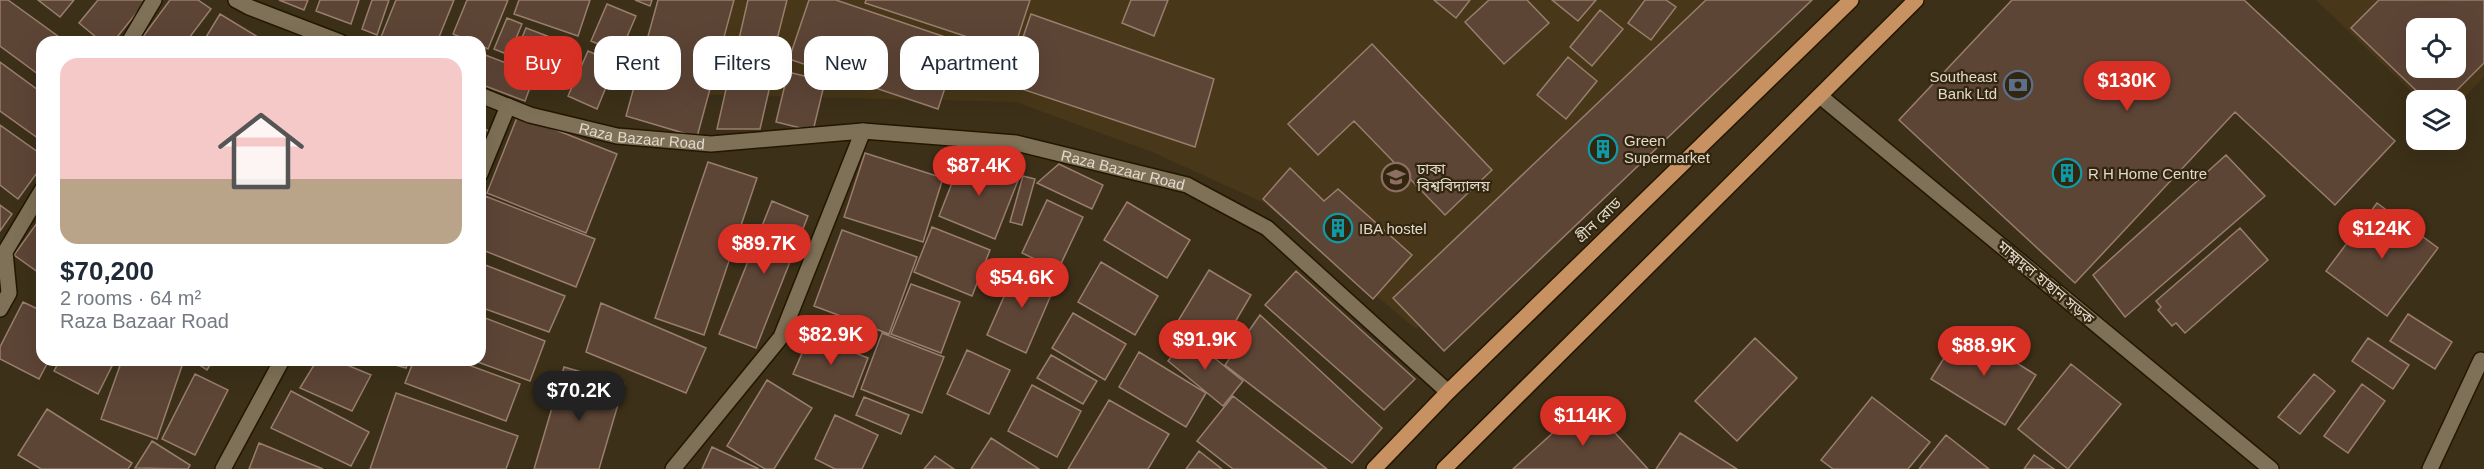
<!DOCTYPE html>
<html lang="en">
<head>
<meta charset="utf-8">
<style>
	:root { --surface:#fff; --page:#f2f2f3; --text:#1f2937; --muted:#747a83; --line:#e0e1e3; --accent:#d93025 }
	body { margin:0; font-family:Helvetica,"Noto Sans Bengali",sans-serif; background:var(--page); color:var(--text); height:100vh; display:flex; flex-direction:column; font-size:22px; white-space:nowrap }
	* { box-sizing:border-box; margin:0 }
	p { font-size:20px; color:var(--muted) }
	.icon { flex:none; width:33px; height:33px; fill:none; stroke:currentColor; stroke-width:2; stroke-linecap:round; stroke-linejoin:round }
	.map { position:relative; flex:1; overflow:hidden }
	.panel { position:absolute; left:36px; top:36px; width:450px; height:330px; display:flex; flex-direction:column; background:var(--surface); border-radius:18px; box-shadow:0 6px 24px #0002 }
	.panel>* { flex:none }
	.guide { position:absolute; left:504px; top:36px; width:570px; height:54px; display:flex; gap:12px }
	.tools { position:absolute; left:2406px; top:18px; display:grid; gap:12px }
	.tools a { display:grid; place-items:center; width:60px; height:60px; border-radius:12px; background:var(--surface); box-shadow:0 6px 24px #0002; font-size:30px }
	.price { position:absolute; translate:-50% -51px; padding:0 14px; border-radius:21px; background:var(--accent); color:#fff; font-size:20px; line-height:39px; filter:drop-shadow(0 2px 3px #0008) }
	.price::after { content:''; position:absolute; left:50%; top:36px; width:18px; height:14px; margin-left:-9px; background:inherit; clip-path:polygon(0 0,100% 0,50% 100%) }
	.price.selected { background:#222; color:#fff }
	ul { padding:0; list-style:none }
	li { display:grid; align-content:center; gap:12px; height:318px; padding:0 24px }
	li+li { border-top:2px solid var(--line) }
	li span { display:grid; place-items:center; height:186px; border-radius:18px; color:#555 }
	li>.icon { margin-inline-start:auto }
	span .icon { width:108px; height:108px; fill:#fffc; stroke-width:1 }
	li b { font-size:26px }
	.tag { padding:0 21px; border-radius:18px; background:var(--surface); box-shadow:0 6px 24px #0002; font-size:21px; line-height:54px }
	.tag.selected { background:var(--accent); color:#fff }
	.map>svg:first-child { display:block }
	.built { fill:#483718; fill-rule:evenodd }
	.building { fill:#5d4536; stroke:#997e6e; stroke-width:1.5; fill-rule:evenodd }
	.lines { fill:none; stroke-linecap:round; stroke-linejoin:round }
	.minor-casing { stroke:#231701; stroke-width:18 }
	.major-casing { stroke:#231701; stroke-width:18 }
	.minor { stroke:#7f7157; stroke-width:15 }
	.major { stroke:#c89161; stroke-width:15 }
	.labels { text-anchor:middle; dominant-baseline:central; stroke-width:4.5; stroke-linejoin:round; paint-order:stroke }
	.poi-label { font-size:15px; fill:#e2dacc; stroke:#32260e; text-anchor:start }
	.street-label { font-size:15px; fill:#e2dacc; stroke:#32260e }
</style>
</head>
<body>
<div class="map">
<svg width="2484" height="469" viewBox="0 0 2484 469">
	<rect width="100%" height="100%" fill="#3c3018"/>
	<!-- built -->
	<path class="built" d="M712 0H1781L1416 329 1264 203 1152 152 1016 102 674 94Z
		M2316 0H2484V77L2456 106V100H2420ZM2416 28H2456V68H2416Z"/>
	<!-- building -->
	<path class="building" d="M0 0H8L66 42H42V77L0 46Z
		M38 0H74L60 17Z
		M98 0H147L113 42H102L79 23Z
		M170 0H198L211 9 186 42H139Z
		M279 0H308L304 10Z
		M320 0H359L351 24 316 11Z
		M372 0H389L377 35 362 29Z
		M396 0H454L437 42H379Z
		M467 0H508L488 49 480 45V42H472L453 34Z
		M519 0H590L578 36 514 14Z
		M635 0H652L650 6Z
		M658 0H734L697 137 626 116Z
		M748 0H787L775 47 739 39Z
		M809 0H836L960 42 938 109 789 59Z
		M866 0H1030L1013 52 865 3Z
		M1131 0H1168L1154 36 1122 23Z
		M1434 0H1470L1456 18Z
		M1489 0H1527L1549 23 1504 64 1465 22Z
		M1552 0H1596L1578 21Z
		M1645 0H1666L1676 7 1651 40 1628 23Z
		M1706 0H1812L1444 351 1393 298Z
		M2012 0H2244L2395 141 2335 205 2235 112 2075 283 1899 120Z
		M2379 0H2484V63L2447 100H2426L2351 28ZM2416 28H2456V68H2416Z
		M607 4 636 16 620 53 591 41Z
		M1600 10 1623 29 1592 66 1570 47Z
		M220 14 266 42H203Z
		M1031 14 1214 79 1195 147 1007 84Z
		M507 18 522 24 509 55 494 49Z
		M526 28 579 48 567 80 513 59Z
		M1372 44 1492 170 1445 215 1354 121 1318 155 1288 124Z
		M588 51 616 63 597 109 568 96Z
		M480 53 535 74 525 101 480 84Z
		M734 54 775 64 760 129H717Z
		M1568 57 1597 81 1566 119 1537 95Z
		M0 62 42 93V141L0 111Z
		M788 72 825 81 813 131 776 122Z
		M518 115 617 154 586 233 487 193Z
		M0 125 42 155V166L18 199 0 185Z
		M480 127 489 131 480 154Z
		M865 153 943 178 923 242 844 217Z
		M963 155 1019 178 995 239 939 216Z
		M2226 155 2265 196 2125 317 2093 275Z
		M708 162 757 178 704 335 655 318Z
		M1059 164 1103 185 1092 209 1037 183Z
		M1290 168 1324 201 1338 189 1412 255 1373 299 1263 199Z
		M1023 176 1035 179 1022 225 1010 222Z
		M485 196 595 239 576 287 480 249V210Z
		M1047 200 1083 217 1058 270 1022 253Z
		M772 201 808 216 756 348 719 334Z
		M1127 202 1190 240 1167 278 1104 240Z
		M2377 203 2438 248 2387 316 2326 271Z
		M0 205 12 214 0 231Z
		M42 216V275L14 255Z
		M932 227 990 250 972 296 914 272Z
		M2240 228 2268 260 2185 333 2176 323 2172 326 2158 310 2161 307 2156 301Z
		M842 230 917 257 889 334 814 306Z
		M1101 262 1158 296 1135 335 1078 302Z
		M480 263 565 296 549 332 480 307Z
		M1018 265 1057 281 1026 353 987 335Z
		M1209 270 1251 295 1218 351 1175 326Z
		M1296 271 1415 379 1384 410 1265 305Z
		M911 284 960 302 941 353 891 334Z
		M23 302 42 311V360H49L39 379 0 359V347Z
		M601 303 706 348 686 393 586 352Z
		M1073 313 1126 344 1105 380 1052 348Z
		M2408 314 2452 342 2435 369 2390 341Z
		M1260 315 1382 428 1352 463 1225 365Z
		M480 316 545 341 530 381 472 360H480Z
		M1962 329 2036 375 2005 425 1931 379Z
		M882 333 944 357 922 413 861 389Z
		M810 335 868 358 853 397 793 374Z
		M1187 336 1243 381 1223 406 1168 361Z
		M1755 338 1797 378 1737 441 1695 401Z
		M2368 338 2409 365 2393 389 2352 361Z
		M967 350 1010 370 989 414 947 394Z
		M1139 352 1206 393 1186 427 1119 387Z
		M1051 355 1097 381 1083 404 1037 378Z
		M60 360H115L98 394 54 371Z
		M122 360H184L157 439 101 419Z
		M192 360H213L207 370Z
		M317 360H335L371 375 352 411 300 388Z
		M386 360H409L406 368 385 362Z
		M414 360H455L520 384 506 421 405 383Z
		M2071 364 2121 404 2068 469 2018 429Z
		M564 367 624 384 599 469H534Z
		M195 374 228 390 195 455 162 439Z
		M2314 374 2335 391 2300 434 2278 417Z
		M767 380 812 408 774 469H765L727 446Z
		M2362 384 2385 401 2348 453 2324 436Z
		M1032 385 1081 411 1057 457 1008 431Z
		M291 391 369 432 351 466 271 428Z
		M396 393 518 436 506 469H370Z
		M1233 396 1327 469H1233L1197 441Z
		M864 397 909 415 901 434 856 415Z
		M1872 397 1930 442 1908 469H1833L1821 460Z
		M1109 400 1169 434 1148 469H1068Z
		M1587 402 1648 469H1513Z
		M47 409 132 463 128 469H41L18 455Z
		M835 415 878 435 862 469H835L815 459Z
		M1680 433 1737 469H1656Z
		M1946 435 1989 469H1919Z
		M991 438 1039 469H971Z
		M152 441 190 465 188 469 135 468Z
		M259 443 323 469H249Z
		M712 447 759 469H702Z
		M1199 451 1222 469H1186Z
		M2034 455 2054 469H2024Z
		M935 456 954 469H924Z"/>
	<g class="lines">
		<!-- minor casing -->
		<g class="minor-casing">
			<g id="minor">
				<path d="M236 0 249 7 340 42"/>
				<path d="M129 42 154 0"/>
				<path id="s1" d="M480 95 530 115 617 136 711 144 863 131 1016 143 1187 185 1267 228 1448 392"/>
				<path d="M1820 96 2271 469"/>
				<path d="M480 174 508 106"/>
				<path d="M0 309 9 293 5 252 42 190"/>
				<path d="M223 469 282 360"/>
				<path d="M673 469 781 337 863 131"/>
				<path d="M2430 469 2481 360 2484 361"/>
			</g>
		</g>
		<!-- major casing -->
		<g class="major-casing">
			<path id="major" d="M1374 469 1448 392 1851 0
				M1444 469 1916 0"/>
		</g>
		<!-- minor -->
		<use href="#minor" class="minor"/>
		<!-- major -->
		<use href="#major" class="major"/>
	</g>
	<!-- icons -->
	<defs>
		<g id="bank-ring" transform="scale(1.5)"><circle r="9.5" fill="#32260e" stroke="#5c6f8a" stroke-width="1.5"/><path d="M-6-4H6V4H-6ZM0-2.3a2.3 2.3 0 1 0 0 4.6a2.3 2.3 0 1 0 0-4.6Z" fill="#5c6f8a"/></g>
		<g id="building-ring" transform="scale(1.5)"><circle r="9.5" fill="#32260e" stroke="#0f9aa8" stroke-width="1.5"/><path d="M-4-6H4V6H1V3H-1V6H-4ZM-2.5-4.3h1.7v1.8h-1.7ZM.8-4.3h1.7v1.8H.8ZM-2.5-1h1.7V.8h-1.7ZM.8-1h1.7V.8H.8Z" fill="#0f9aa8"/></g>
		<g id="university-ring" transform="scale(1.5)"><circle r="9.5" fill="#32260e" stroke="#8d6e63" stroke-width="1.5"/><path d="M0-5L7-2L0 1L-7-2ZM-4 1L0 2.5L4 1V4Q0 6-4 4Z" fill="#8d6e63"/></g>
	</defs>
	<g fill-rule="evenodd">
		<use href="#bank-ring" x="2018" y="85"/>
		<use href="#building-ring" x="1603" y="149"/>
		<use href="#building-ring" x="2067" y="173"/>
		<use href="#university-ring" x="1396" y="177"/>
		<use href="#building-ring" x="1338" y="228"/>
	</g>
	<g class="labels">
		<!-- poi labels -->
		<g class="poi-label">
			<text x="1997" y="76" text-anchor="end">Southeast<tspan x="1997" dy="17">Bank Ltd</tspan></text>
			<text x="1624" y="140">Green<tspan x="1624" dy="17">Supermarket</tspan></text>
			<text x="1417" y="168">ঢাকা<tspan x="1417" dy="17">বিশ্ববিদ্যালয়</tspan></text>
			<text x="2088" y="173">R H Home Centre</text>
			<text x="1359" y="228">IBA hostel</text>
		</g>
		<!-- street labels -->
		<g class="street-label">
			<text stroke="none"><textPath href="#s1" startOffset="168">Raza Bazaar Road</textPath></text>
			<text stroke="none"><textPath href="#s1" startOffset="654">Raza Bazaar Road</textPath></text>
			<text transform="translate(1598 220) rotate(-44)">গ্রীন রোড</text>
			<text transform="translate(2046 282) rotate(40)">মাহ্মুদুল হাছান সড়ক</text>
		</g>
	</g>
</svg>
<div class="tools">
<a><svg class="icon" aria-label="locate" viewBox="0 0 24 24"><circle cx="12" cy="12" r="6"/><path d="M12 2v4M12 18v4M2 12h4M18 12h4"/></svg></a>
<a><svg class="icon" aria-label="layers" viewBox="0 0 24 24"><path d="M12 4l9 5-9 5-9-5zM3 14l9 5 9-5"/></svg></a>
</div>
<b class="price" style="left:2127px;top:112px">$130K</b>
<b class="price" style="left:979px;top:197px">$87.4K</b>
<b class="price" style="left:2382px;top:260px">$124K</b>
<b class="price" style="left:764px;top:275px">$89.7K</b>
<b class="price" style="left:1022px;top:309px">$54.6K</b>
<b class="price" style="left:831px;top:366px">$82.9K</b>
<b class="price" style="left:1205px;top:371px">$91.9K</b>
<b class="price" style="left:1984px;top:377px">$88.9K</b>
<b class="price selected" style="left:579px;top:422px">$70.2K</b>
<b class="price" style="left:1583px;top:447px">$114K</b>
<div class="guide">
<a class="tag selected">Buy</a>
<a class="tag">Rent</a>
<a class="tag">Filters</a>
<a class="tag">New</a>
<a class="tag">Apartment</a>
</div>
<section class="panel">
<ul>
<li><span style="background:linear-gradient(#f6c9c9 65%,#b9a48a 0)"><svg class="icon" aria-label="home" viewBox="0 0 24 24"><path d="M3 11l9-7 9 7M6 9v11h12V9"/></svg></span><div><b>$70,200</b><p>2 rooms · 64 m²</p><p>Raza Bazaar Road</p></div></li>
</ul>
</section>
</div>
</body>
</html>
